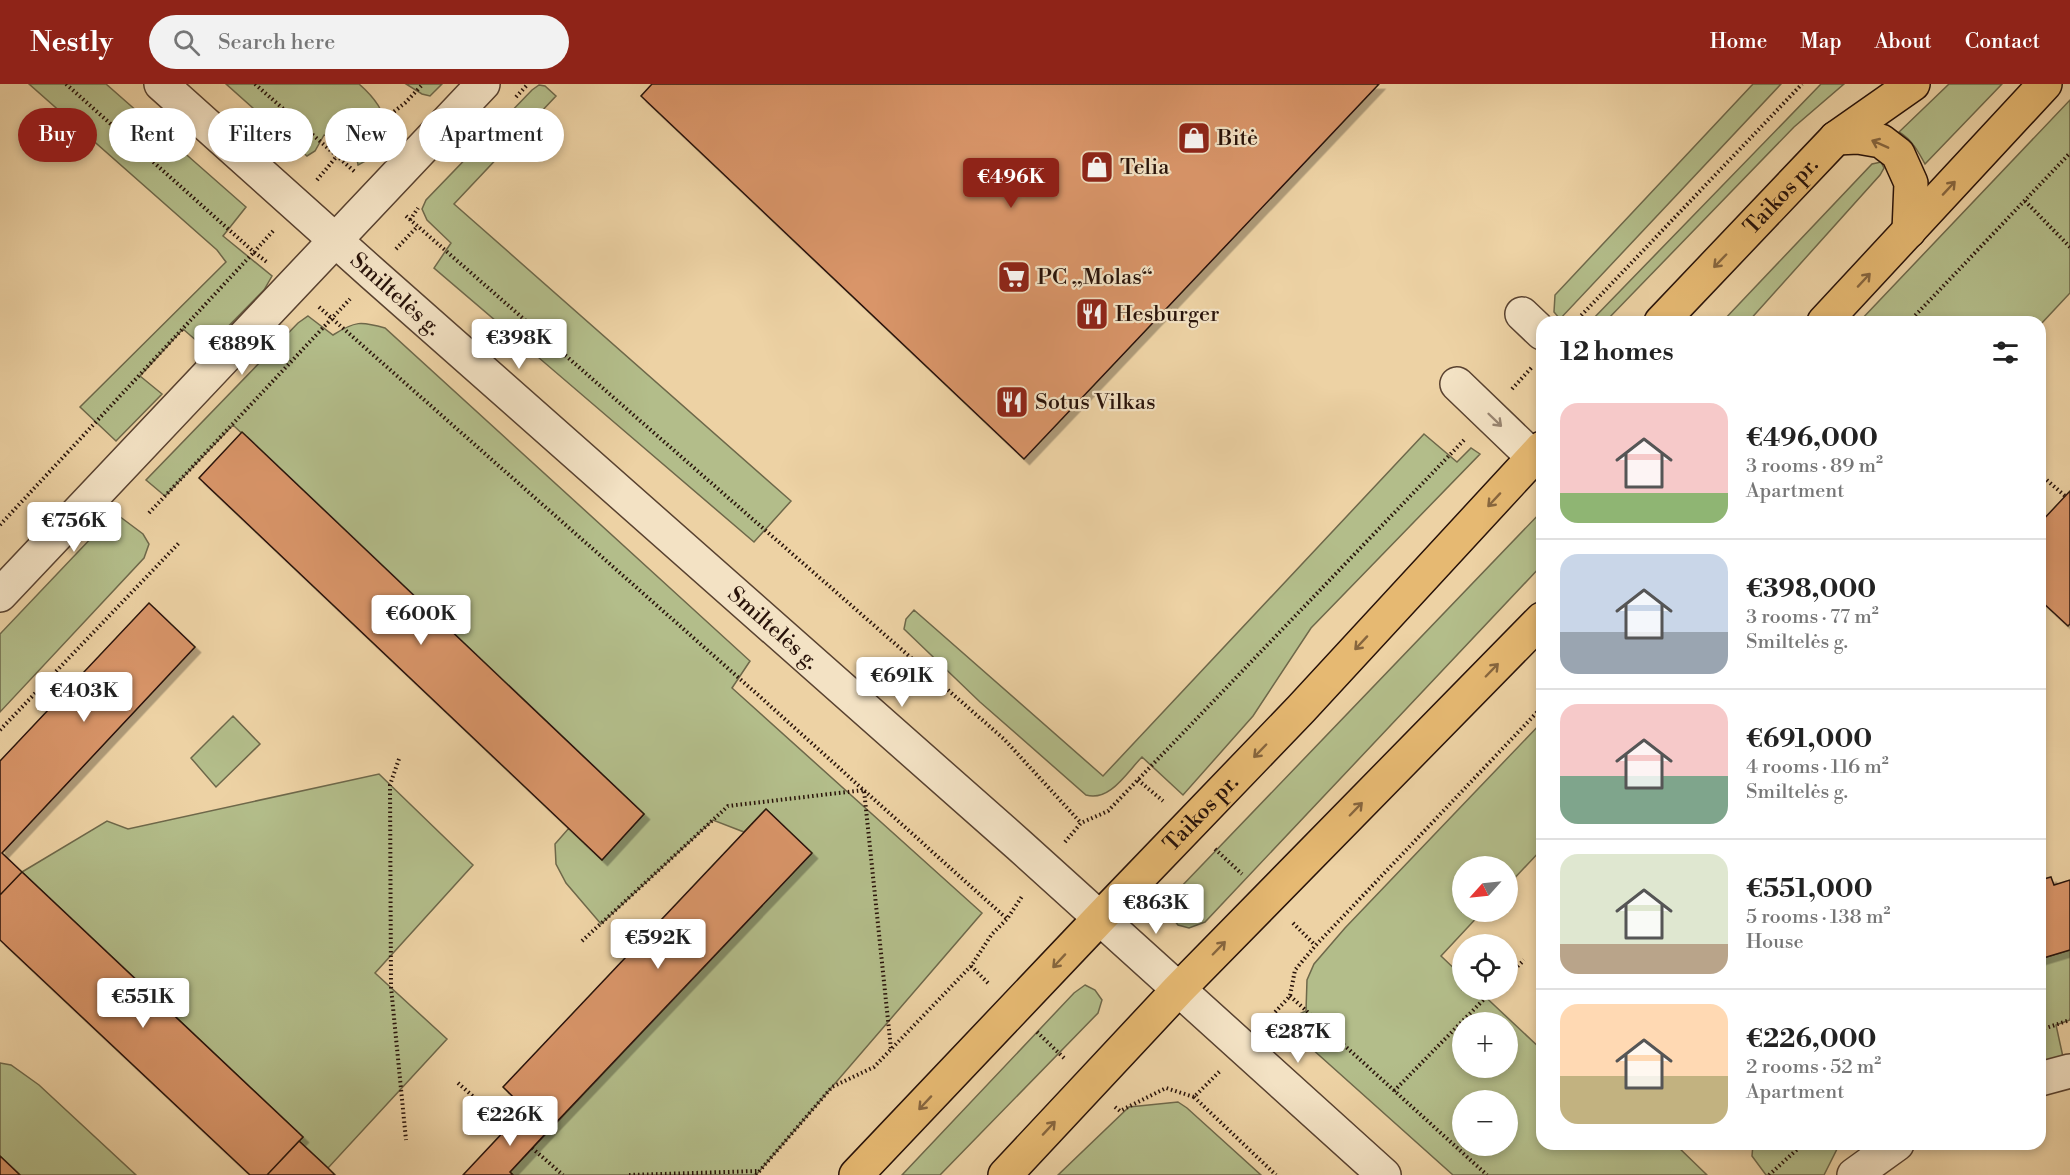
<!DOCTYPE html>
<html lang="en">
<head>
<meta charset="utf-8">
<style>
	:root { --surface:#fff; --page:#f2f2f2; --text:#222; --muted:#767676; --line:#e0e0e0; --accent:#8f2418 }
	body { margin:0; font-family:"Libre Bodoni",serif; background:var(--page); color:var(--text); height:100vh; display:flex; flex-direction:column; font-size:22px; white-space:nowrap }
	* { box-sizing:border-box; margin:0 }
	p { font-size:20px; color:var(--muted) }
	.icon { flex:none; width:33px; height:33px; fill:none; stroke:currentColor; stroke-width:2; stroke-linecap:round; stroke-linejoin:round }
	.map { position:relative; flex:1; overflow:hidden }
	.details { position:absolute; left:1536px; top:232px; width:510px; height:834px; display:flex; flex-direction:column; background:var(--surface); border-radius:18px; box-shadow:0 3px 9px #0003 }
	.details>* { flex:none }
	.banner { position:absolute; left:18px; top:24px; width:570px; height:54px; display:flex; gap:12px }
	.needle { width:39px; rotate:243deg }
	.buttons { position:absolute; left:1452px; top:772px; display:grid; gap:12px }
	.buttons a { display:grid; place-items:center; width:66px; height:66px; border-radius:50%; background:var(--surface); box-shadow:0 3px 9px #0003; font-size:30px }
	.price { position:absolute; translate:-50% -51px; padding:0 14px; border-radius:6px; background:#fff; color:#222; font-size:20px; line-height:39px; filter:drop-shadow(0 2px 3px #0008) }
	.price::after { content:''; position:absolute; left:50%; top:36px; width:18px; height:14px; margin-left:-9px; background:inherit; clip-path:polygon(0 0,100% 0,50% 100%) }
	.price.on { background:var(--accent); color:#fff }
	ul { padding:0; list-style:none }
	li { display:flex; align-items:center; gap:18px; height:150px; padding:0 24px }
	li+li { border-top:2px solid var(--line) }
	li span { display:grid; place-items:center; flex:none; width:168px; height:120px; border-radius:18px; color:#555 }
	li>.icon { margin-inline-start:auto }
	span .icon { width:72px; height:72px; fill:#fffc; stroke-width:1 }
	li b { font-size:26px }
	h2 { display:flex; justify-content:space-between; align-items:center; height:72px; padding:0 24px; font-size:26px }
	.pill { padding:0 21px; border-radius:27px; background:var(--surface); box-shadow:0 3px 9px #0003; font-size:21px; line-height:54px }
	.pill.on { background:var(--accent); color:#fff }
	header { display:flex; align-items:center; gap:36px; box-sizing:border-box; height:84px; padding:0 30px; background:var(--accent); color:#fff }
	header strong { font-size:28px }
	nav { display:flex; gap:33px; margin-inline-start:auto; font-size:21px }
	.search { width:420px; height:54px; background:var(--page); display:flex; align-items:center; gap:15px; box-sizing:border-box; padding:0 21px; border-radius:33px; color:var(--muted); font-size:22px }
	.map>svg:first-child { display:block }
	.green { fill:#b3bd8a; stroke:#6e684a; stroke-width:1.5; fill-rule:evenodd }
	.building { fill:#d99569; stroke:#281209; stroke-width:1.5; filter:url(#shadow) }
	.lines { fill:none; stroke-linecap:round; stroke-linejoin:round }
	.minor-casing { stroke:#594230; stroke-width:36 }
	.major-casing { stroke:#281209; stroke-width:36 }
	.path { stroke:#281209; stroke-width:4; stroke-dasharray:1.5 3; stroke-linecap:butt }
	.minor { stroke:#f3e2c4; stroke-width:33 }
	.major { stroke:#e6b972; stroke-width:33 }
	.oneway { stroke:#87663e }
	.oneway2 { stroke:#988470 }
	.labels { text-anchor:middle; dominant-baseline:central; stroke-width:4.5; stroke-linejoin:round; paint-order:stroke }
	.poi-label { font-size:22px; fill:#281209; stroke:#f3e2c4; text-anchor:start }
	.street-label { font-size:22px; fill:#281209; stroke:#f3e2c4 }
</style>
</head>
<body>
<header>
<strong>Nestly</strong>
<div class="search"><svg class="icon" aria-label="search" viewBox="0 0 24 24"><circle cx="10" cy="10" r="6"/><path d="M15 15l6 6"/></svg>Search here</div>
<nav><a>Home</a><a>Map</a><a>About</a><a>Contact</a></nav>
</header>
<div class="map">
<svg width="2070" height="1091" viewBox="0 0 2070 1091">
	<defs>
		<filter id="shadow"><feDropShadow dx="5.5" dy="5.5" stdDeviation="0" flood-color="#0004"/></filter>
	</defs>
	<rect width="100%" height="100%" fill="#edd2a4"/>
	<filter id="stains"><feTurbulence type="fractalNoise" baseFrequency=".00333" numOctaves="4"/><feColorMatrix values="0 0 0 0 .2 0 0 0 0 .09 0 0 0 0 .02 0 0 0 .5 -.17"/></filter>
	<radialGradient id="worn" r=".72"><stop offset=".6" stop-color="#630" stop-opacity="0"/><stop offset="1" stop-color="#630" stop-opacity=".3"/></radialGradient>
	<!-- green -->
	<path class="green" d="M29 0H106L246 123 223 152 272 192 264 206 206 265 183 245 140 292 162 310 116 357 80 323 226 178 217 166Z
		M226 0H359C389 26 401 60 358 81L354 59 324 51 315 67 307 72Z
		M406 0H442L430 12 422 10Z
		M1753 0H1781L1560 235 1554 228 1555 211Z
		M1821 0H1844L1794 43 1605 238H1590Z
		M1949 0H2002L1925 80C1918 67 1912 56 1899 48Z
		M539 1 545 2 556 12 454 120 791 417 754 458 434 184 451 159 427 136 422 125 426 116 532 6Z
		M2070 16V209L2040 241V238H1859Z
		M1881 78 1884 84 1880 91 1748 238H1722L1872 80Z
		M308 232 333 251C355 237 361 237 385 244L750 577 732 604 982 829 756 1091H513L510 1088 811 770 766 725 744 748 713 736 601 840 566 799 556 780 555 760 569 744 602 776 644 730 233 341 165 412 146 396 298 239Z
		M1424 350 1457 378 1471 364 1480 370 1311 544 1253 632 1183 711 1142 673C1127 688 1110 718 1086 711L980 618 904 545 906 535 914 526 1103 692Z
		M1542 427V481L1205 838 1189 844 1178 841 1171 832V817L1179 805Z
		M115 429 143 450 149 460 144 474 0 628V550Z
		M233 632 260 660 216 703 191 674Z
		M1542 638V765L1508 801V783H1462V828H1482L1441 872 1462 892V906H1478L1542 966V1060H1644L1649 1065 1653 1061H1676L1707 1091H1453L1282 938 1306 927 1307 896 1314 880 1345 844ZM1462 939H1508V984H1462ZM1462 1017H1508V1062H1462Z
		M379 690 473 781 375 889 447 955 328 1084 299 1057 303 1053 22 788 107 737 128 745Z
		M2070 866V936L2056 941 2063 973 2040 980V875Z
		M1085 901 1095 906 1102 916 1098 929 940 1091H902L1074 909Z
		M0 979 11 981 39 1001 136 1091H20L0 1072Z
		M1178 1018 1187 1024 1261 1091H1058L1129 1023Z
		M1753 1060H1839V1061L1824 1091H1766L1752 1072Z"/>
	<!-- building -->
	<path class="building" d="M652 0H1379L1024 375 641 12Z
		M242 348 644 730 602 776 199 394Z
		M2070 407V540L2068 542 2040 516V439Z
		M149 519 195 563 2 769 22 788 0 811V677Z
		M766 725 812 769 548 1047 503 1003Z
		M22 788 303 1053 267 1091H250L0 856V811Z
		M2051 793 2054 801 2070 796V866L2040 875V796Z
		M525 1025 548 1047 510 1088 513 1091H463Z
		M299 1057 328 1084 335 1091H267Z
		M0 1072 20 1091H0Z"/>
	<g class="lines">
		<!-- minor casing -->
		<g class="minor-casing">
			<g id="minor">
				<path id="s1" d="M161 0 373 190 1019 761 1384 1091"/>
				<path d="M1522 230 1542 249"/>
				<path d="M1457 300 1533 373"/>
				<path d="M0 511 483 0"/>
				<path d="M2040 995 2070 987"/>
				<path d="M1854 1091 1897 1060"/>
			</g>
		</g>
		<!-- major casing -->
		<g class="major-casing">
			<g id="major">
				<path d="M1836 54 1858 53 1881 57 1898 70 1911 99 1909 147"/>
				<path id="s2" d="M1661 238 1836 54 1913 0"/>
				<path d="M1824 238 2045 0"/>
				<path id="s3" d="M856 1091 1099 835 1301 625 1542 364"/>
				<path d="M1005 1091 1178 906 1542 535"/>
			</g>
		</g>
		<!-- path -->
		<path class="path" d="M66 0 254 168 273 147
			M255 0 355 88
			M516 13 528 0
			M317 96 337 72 405 19 423 0
			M2025 117 2070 163
			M406 132 1004 655 1081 739
			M410 136 418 124
			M396 165 418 142
			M319 223 757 610 1007 835
			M1575 238 1802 0
			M1909 238 2070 69
			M1512 305 1533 282
			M2040 390 2065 412
			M149 429 350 215
			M0 441 254 168 268 179
			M0 646 179 459
			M399 675 390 701 391 903 406 1056
			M1138 696 1163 717
			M1065 758 1081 739 1108 727 1466 354
			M1215 765 1242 790
			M1293 839 1315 861
			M582 857 728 722 864 706 891 965
			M971 882 989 900
			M1508 892 1524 876
			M1290 912 1487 1091
			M1266 938 1290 912 1295 886 1316 861 1542 623
			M2040 946 2070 936
			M1037 948 1066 976
			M458 999 508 1043
			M1394 1007 1493 906
			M1194 1013 1276 1091
			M1115 1023 1120 1027 1166 1004 1194 1013 1220 987
			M532 1064 563 1091
			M629 1091 758 1087
			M756 1091 832 1003 874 983 971 882 992 850 1007 835 1023 811
			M1769 1091 1803 1060"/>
		<!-- minor -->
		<use href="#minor" class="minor"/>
		<!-- major -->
		<use href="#major" class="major"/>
	</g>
	<!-- one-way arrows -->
	<defs><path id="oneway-shaft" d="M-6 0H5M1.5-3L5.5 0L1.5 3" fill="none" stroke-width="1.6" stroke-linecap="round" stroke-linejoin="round" transform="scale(1.5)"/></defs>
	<g class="oneway">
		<use href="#oneway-shaft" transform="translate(1880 60) rotate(-156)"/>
		<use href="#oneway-shaft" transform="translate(1949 104) rotate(-47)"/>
		<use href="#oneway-shaft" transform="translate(1720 177) rotate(134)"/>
		<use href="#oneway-shaft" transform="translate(1864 196) rotate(-47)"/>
		<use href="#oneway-shaft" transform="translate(1494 416) rotate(133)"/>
		<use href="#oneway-shaft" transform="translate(1361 559) rotate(133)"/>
		<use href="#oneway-shaft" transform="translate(1492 586) rotate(-46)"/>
		<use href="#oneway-shaft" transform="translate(1260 667) rotate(134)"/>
		<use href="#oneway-shaft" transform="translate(1356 725) rotate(-46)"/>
		<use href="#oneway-shaft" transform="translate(1219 864) rotate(-46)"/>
		<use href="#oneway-shaft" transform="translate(1059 877) rotate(133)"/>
		<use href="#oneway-shaft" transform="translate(925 1019) rotate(133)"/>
		<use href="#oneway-shaft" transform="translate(1049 1044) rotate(-47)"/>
	</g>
	<use class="oneway2" href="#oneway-shaft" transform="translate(1495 336) rotate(44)"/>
	<!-- icons -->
	<defs>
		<g id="shop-square" transform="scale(1.725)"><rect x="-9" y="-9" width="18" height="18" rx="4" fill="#8f2418" stroke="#f3e2c4"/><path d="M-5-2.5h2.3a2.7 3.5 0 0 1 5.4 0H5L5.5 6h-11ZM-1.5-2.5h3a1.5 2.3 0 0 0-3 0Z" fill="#fff"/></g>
		<g id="supermarket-square" transform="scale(1.725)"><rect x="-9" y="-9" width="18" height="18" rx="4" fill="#8f2418" stroke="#f3e2c4"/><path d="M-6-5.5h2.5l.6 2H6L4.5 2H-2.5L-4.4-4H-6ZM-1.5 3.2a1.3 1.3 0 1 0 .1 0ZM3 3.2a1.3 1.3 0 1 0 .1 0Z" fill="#fff"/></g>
		<g id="restaurant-square" transform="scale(1.725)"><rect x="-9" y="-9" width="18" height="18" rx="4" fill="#8f2418" stroke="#f3e2c4"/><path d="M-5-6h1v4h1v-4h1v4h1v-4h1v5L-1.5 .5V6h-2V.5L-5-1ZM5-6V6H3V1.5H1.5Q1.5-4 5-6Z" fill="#fff"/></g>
	</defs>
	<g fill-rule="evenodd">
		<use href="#shop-square" x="1194" y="54"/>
		<use href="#shop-square" x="1097" y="83"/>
		<use href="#supermarket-square" x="1014" y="193"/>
		<use href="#restaurant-square" x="1092" y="230"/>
		<use href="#restaurant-square" x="1012" y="318"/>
	</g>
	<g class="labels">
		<!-- poi labels -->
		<g class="poi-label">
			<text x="1217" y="54">Bitė</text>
			<text x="1120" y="83">Telia</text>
			<text x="1037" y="193">PC „Molas“</text>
			<text x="1115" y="230">Hesburger</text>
			<text x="1035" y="318">Sotus Vilkas</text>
		</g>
		<!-- street labels -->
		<g class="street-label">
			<text stroke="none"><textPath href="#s2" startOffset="174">Taikos pr.</textPath></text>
			<text stroke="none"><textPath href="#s1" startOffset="315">Smiltelės g.</textPath></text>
			<text stroke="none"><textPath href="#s1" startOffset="819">Smiltelės g.</textPath></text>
			<text stroke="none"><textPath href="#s3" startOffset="500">Taikos pr.</textPath></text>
		</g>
	</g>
	<rect width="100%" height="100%" filter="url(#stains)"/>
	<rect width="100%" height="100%" fill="url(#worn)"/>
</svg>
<div class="buttons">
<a><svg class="needle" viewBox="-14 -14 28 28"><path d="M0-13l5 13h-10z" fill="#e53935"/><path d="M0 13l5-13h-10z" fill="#767676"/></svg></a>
<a><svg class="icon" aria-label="locate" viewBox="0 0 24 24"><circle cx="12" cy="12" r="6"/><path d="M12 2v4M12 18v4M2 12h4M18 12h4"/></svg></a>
<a>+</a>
<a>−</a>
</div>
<b class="price on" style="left:1011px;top:125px">€496K</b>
<b class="price" style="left:519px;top:286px">€398K</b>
<b class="price" style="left:242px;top:292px">€889K</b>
<b class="price" style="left:74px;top:469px">€756K</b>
<b class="price" style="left:421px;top:562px">€600K</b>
<b class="price" style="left:902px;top:624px">€691K</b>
<b class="price" style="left:84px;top:639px">€403K</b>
<b class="price" style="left:1156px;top:851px">€863K</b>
<b class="price" style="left:658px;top:886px">€592K</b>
<b class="price" style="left:143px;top:945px">€551K</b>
<b class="price" style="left:1298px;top:980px">€287K</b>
<b class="price" style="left:510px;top:1063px">€226K</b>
<div class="banner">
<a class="pill on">Buy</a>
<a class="pill">Rent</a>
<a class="pill">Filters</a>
<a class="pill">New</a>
<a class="pill">Apartment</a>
</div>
<section class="details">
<h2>12 homes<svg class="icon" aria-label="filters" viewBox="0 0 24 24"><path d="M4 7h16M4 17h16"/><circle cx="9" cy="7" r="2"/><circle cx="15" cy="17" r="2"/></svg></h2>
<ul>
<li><span style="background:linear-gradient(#f6c9c9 75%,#8fb573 0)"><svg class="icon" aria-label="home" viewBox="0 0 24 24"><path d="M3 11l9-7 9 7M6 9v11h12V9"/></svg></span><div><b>€496,000</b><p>3 rooms · 89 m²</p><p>Apartment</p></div></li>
<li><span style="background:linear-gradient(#c9d6e8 65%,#9aa5b1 0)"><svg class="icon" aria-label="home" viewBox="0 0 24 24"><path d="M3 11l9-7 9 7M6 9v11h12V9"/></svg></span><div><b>€398,000</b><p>3 rooms · 77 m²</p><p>Smiltelės g.</p></div></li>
<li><span style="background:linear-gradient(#f6c9c9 60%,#7fa58c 0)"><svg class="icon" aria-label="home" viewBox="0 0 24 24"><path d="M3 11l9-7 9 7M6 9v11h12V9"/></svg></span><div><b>€691,000</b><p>4 rooms · 116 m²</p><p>Smiltelės g.</p></div></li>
<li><span style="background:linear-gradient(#dfe7d0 75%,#b9a48a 0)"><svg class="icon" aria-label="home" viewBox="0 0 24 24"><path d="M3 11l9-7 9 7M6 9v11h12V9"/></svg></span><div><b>€551,000</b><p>5 rooms · 138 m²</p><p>House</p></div></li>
<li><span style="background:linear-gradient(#ffd9b3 60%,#c2b280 0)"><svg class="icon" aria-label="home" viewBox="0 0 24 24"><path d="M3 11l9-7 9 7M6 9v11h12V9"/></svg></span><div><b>€226,000</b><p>2 rooms · 52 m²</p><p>Apartment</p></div></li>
</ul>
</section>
</div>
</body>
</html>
